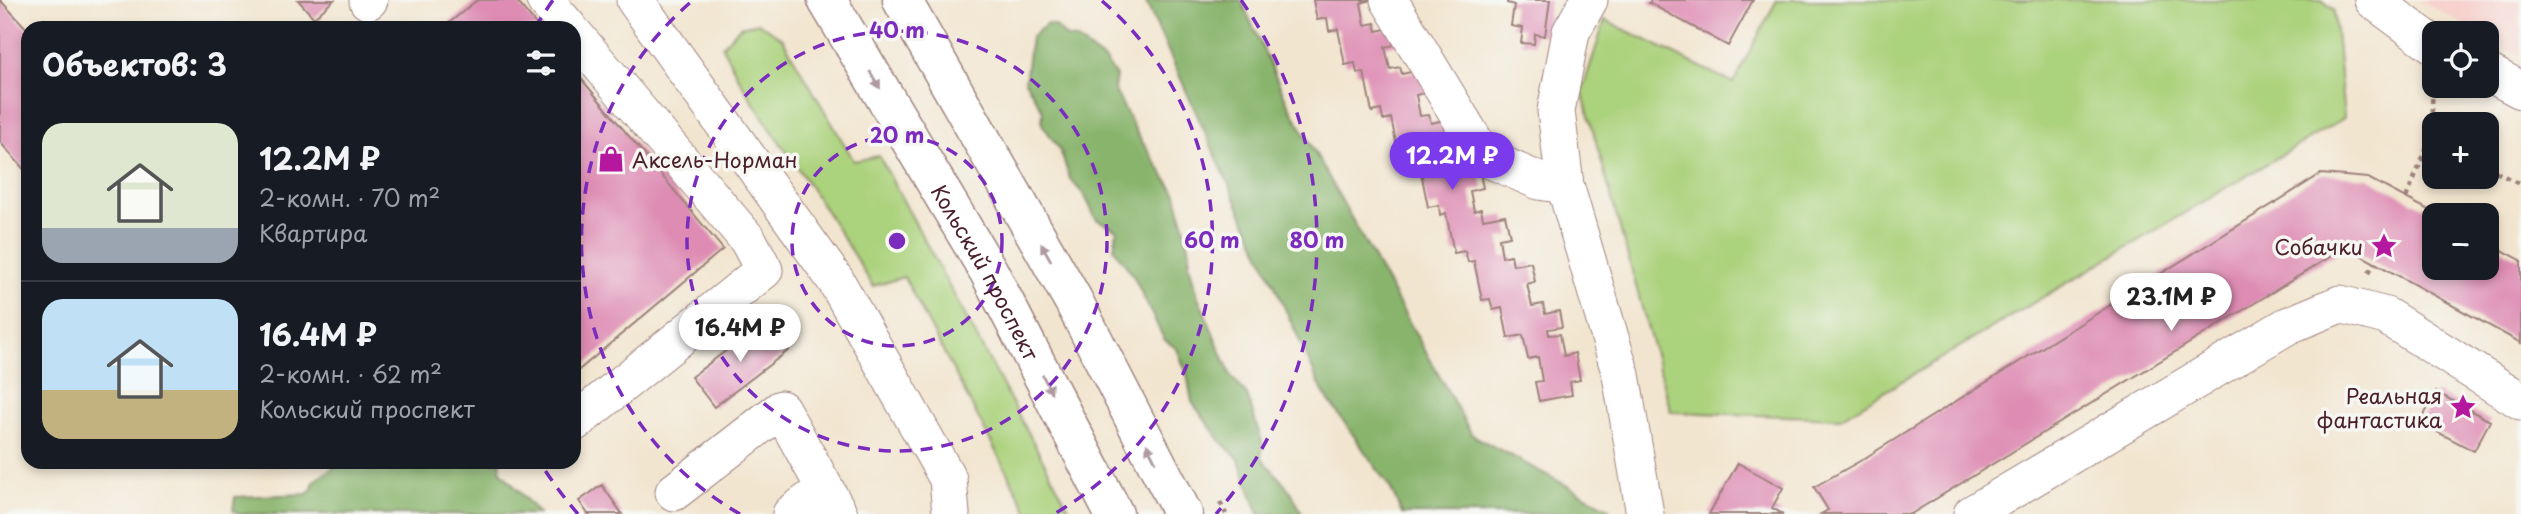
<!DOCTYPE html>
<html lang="ru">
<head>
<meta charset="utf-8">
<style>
	:root { --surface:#171b24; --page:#242831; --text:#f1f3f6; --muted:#9ea1a6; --line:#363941; --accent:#7c3aed }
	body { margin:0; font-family:"Playpen Sans",sans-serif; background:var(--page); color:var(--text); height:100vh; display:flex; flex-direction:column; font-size:26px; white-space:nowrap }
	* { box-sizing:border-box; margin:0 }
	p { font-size:23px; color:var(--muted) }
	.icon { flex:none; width:38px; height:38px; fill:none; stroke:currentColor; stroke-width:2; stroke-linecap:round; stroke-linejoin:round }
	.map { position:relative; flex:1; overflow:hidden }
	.side { position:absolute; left:21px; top:21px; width:560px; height:448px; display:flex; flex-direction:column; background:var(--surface); border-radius:21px; box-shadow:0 4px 10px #0003 }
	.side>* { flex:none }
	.tools { position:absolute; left:2422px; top:21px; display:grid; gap:14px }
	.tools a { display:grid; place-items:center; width:77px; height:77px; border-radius:14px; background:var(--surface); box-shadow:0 4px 10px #0003; font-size:35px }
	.price { position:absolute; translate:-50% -60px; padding:0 16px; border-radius:24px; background:#fff; color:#222; font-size:23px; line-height:46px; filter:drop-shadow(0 2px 4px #0008) }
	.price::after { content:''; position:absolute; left:50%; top:42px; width:21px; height:16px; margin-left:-10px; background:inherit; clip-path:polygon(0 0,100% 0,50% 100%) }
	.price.selected { background:var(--accent); color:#fff }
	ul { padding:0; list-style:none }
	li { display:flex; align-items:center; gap:21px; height:175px; padding:0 21px }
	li+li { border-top:2px solid var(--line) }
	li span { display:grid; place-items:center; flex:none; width:196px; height:140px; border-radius:21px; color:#555 }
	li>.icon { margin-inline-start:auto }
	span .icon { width:84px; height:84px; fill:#fffc; stroke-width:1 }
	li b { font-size:30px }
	h2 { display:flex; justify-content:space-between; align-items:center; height:84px; padding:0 21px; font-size:30px }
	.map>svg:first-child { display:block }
	.built { fill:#f7d0cc }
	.green { fill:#abd27c; stroke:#7a7854; stroke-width:2 }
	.forest { fill:#88b46c; stroke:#696a4c; stroke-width:2 }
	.building { fill:#de8cb3 }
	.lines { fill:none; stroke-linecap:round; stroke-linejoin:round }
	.minor-casing { stroke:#9e827d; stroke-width:39 }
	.major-casing { stroke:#9e827d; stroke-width:41 }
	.path { stroke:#9e827d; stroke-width:4.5; stroke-dasharray:5 5; stroke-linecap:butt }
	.minor { stroke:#fff; stroke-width:37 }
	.major { stroke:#fff; stroke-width:38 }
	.oneway { fill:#ae9aa0 }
	.ring { fill:none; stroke:#7b2cbf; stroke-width:3.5; stroke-dasharray:12 9 }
	.labels { text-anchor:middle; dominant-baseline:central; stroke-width:7; stroke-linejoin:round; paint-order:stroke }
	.poi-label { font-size:21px; fill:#4a1f2b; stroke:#f6f6f2; text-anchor:end }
	.street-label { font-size:21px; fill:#4a1f2b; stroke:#f6f6f2 }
	.centre { fill:#7b2cbf; stroke:#f6f6f2; stroke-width:3.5 }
	.ring-label { font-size:21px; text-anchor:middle; font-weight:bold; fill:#7b2cbf; stroke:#f6f6f2; stroke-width:7; stroke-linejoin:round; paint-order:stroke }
</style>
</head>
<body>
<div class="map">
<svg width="2521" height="514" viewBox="0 0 2521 514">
	<rect width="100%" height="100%" fill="#f6f6f2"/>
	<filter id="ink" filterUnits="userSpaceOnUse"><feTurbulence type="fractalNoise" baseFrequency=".0143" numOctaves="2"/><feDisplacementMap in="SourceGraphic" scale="14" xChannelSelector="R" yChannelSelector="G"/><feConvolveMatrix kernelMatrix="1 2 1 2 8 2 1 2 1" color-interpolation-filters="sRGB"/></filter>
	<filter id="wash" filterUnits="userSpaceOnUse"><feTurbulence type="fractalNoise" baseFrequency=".00686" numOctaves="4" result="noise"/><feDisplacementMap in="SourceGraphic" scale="28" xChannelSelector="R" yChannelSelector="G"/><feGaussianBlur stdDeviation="1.57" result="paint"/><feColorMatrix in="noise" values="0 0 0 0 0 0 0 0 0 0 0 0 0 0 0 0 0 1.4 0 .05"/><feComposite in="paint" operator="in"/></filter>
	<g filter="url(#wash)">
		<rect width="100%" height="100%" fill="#f2e5cf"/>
		<!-- built -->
		<path class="built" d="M2418 0H2521V56L2487 37V33H2479Z"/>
		<!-- green -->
		<path class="green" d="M1777 0H2322L2334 10 2344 118 1840 418 1671 412 1582 91 1605 20 1733 83Z
			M758 23 782 38 854 161 879 156 1072 514H1029L904 277 873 286C849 248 826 210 801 173 773 132 743 91 722 46L740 27Z"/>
		<!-- forest -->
		<path class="forest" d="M1145 0H1241L1288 104 1472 435 1609 508V514H1402L1391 489 1323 392Z
			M1047 24 1055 26 1067 38 1076 39 1104 60 1116 76 1114 89 1139 137 1176 194 1190 251 1189 264 1198 297 1231 376 1247 395 1263 445 1261 457 1292 493 1302 514H1259L1238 458 1222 443 1192 402 1187 374 1177 349 1164 339 1133 275 1114 249 1117 230 1096 219 1085 196 1070 179 1060 150 1042 124 1043 111 1025 81 1031 37Z
			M342 462H501L500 470 539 514H238L233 510 235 497 307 494 312 489 314 481Z"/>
		<g id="blocks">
			<!-- building -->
			<path class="building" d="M0 0 28 30V174L0 142Z
				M298 0H334L314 18Z
				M477 0H516L539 28H443Z
				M1313 0H1370L1361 3 1365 25 1375 23 1377 31 1395 27 1398 44 1385 47 1390 69 1400 67 1402 74 1424 69 1428 92 1416 95 1420 116 1429 115 1431 123 1449 119 1452 139 1442 141 1447 162 1456 160 1458 169 1478 164 1483 188 1470 191 1474 211 1481 209 1483 219 1505 215 1510 236 1499 238 1502 257 1511 255 1513 265 1531 262 1535 282 1527 284 1532 306 1543 304 1545 314 1559 311 1562 327 1548 329 1549 335 1560 334 1564 356 1575 353 1580 380 1570 382 1572 395 1539 401 1535 382 1542 381 1538 357 1528 359 1523 335 1508 338 1502 308 1493 310 1490 299 1482 300 1474 261 1468 262 1465 251 1454 253 1446 213 1440 215 1439 205 1428 207 1420 167 1411 169 1408 155 1399 157 1391 118 1383 120 1381 110 1372 112 1364 72 1357 73 1355 63 1345 65 1338 29 1329 31 1327 18 1317 20Z
				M1507 0H1550L1545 36 1535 34 1534 44 1521 43 1523 28 1511 26 1514 5 1507 3Z
				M1651 0H1753L1728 46 1649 3Z
				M574 70 723 249 574 374Z
				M2321 174 2368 178 2438 215H2434V268H2487V242L2521 260V343L2346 247 1911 514H1821L1828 510 1814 487 1860 461Z
				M767 320 789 350 714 407 691 377Z
				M2436 392 2490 421 2474 451 2420 423Z
				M1738 463 1783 488 1772 508 1783 514H1709Z
				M602 485 622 514H588L579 501Z"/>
		</g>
	</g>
	<g filter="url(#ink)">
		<use href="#blocks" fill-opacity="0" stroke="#9e827d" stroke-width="2"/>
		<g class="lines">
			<!-- minor casing -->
			<g class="minor-casing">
				<path id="minor" d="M545 0 569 28
					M635 0 836 281 948 479 951 514
					M1389 0 1484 157 1539 181 1565 185
					M1589 0 1571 32 1556 111 1565 185 1621 375 1645 514
					M2373 0 2434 45
					M368 1 369 0
					M574 34 748 240 764 270 574 423
					M2487 72 2521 90
					M674 492 781 409 839 514
					M791 514 825 489
					M1972 514 2287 326 2340 304 2386 316 2521 401"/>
			</g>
			<!-- major casing -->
			<g class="major-casing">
				<g id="major">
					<path id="s1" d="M827 0 989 272 1114 514"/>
					<path d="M902 0 1073 300 1183 514"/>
				</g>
			</g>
			<!-- path -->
			<path class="path" d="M2487 167 2521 185
				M2406 198 2431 138 2433 78
				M2369 273 2375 264
				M1220 502 1226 514"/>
			<!-- minor -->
			<use href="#minor" class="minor"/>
			<!-- major -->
			<use href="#major" class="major"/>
		</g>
		<!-- one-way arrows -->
		<defs><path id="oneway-solid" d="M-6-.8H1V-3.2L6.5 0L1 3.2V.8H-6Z" transform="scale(1.75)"/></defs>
		<g class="oneway">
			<use href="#oneway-solid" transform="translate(875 80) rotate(59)"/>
			<use href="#oneway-solid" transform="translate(1046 252) rotate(-119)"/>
			<use href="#oneway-solid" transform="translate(1047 384) rotate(63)"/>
			<use href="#oneway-solid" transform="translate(1151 453) rotate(-117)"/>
		</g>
	</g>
	<!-- distance rings -->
	<g class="ring">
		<circle cx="897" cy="241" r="105"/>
		<circle cx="897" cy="241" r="210"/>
		<path d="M740 514A315 315 0 0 1 692 1M1102 1A315 315 0 0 1 1054 514"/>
		<path d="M578 514A420 420 0 0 1 541 464M535 28A420 420 0 0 1 553 0M1241 0A420 420 0 0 1 1216 514"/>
	</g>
	<!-- icons -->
	<defs>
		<g id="shop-bare" transform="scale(2.1)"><path d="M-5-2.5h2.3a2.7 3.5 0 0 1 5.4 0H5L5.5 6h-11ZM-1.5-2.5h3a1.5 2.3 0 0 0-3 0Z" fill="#b5179e" stroke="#f6f6f2" stroke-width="2.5" paint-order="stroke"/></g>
		<g id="sight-bare" transform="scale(2.1)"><path d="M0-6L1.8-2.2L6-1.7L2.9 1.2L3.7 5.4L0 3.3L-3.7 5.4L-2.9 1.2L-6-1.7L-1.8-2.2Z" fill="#b5179e" stroke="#f6f6f2" stroke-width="2.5" paint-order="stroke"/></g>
	</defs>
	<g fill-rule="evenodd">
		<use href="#shop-bare" x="611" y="159"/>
		<use href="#sight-bare" x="2384" y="246"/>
		<use href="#sight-bare" x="2463" y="407"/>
	</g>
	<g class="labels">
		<!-- poi labels -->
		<g class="poi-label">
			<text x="632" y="159" text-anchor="start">Аксель-Норман</text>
			<text x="2363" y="246">Собачки</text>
			<text x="2442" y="395">Реальная<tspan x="2442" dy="24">фантастика</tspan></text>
		</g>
		<!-- street labels -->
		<g class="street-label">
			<text stroke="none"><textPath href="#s1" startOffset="315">Кольский проспект</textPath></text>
		</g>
	</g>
	<circle cx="897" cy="241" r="10" class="centre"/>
	<g class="ring-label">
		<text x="897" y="38">40 m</text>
		<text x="897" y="143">20 m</text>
		<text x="1212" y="248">60 m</text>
		<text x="1317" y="248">80 m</text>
	</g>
</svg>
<div class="tools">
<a><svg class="icon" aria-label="locate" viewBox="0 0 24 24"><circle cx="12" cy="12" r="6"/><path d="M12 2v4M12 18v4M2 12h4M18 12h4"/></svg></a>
<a>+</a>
<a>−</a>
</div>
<b class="price selected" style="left:1452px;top:192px">12.2M ₽</b>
<b class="price" style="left:2171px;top:333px">23.1M ₽</b>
<b class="price" style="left:740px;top:364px">16.4M ₽</b>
<section class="side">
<h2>Объектов: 3<svg class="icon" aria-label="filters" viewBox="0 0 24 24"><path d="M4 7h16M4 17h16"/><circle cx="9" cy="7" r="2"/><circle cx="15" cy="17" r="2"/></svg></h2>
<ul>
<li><span style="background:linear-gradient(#dfe7d0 75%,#9aa5b1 0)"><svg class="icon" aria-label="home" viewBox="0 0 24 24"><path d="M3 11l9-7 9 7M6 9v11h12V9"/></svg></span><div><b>12.2M ₽</b><p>2-комн. · 70 m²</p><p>Квартира</p></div></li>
<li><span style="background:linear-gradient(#bfe0f5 65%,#c2b280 0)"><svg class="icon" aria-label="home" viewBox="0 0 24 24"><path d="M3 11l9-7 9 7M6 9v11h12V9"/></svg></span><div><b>16.4M ₽</b><p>2-комн. · 62 m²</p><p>Кольский проспект</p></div></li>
</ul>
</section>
</div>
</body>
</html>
